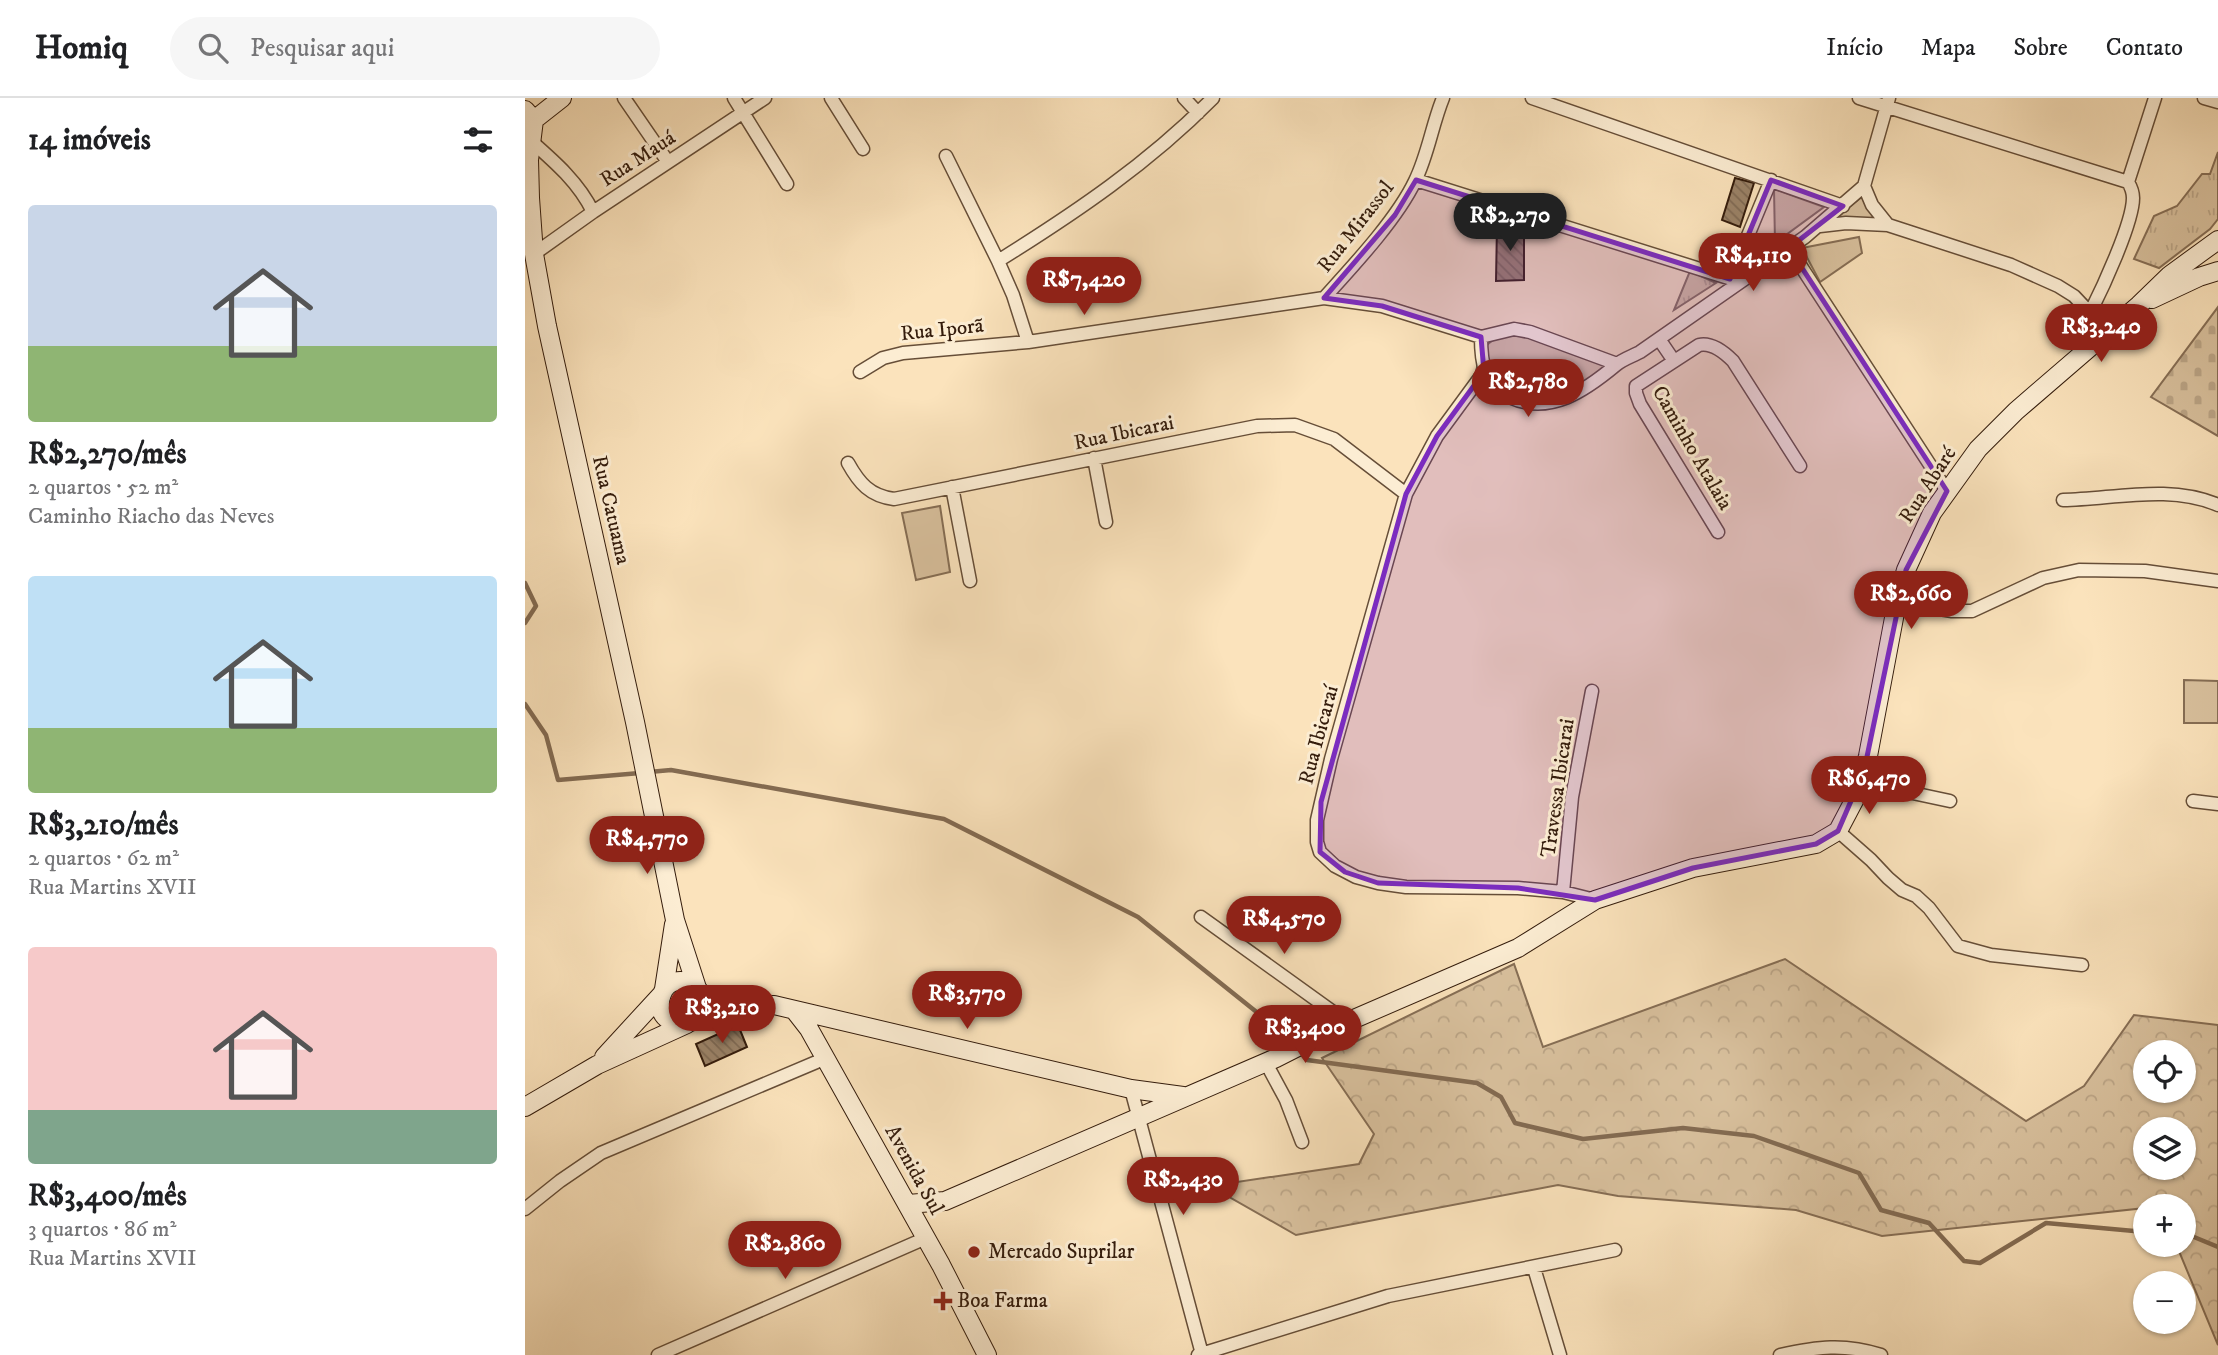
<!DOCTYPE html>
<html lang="pt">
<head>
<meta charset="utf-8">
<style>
	:root { --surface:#fff; --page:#f6f6f6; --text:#202124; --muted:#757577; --line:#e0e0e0; --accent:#8f2418 }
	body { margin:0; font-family:"IM FELL DW Pica",serif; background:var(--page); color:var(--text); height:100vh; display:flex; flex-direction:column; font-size:26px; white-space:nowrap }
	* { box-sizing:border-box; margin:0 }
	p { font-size:23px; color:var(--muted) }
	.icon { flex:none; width:38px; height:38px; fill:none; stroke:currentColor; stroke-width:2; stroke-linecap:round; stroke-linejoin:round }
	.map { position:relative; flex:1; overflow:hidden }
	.drawer { display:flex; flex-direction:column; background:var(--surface); width:525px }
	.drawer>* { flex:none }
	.controls { position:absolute; left:1608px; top:942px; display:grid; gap:14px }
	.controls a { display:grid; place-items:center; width:63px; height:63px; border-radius:50%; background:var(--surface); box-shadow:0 2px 5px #0004; font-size:35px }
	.price { position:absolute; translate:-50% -60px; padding:0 16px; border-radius:24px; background:var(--accent); color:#fff; font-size:23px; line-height:46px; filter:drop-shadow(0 2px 4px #0008) }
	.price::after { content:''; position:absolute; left:50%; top:42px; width:21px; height:16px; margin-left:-10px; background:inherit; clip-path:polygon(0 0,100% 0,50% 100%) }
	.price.on { background:#222; color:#fff }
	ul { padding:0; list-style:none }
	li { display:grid; align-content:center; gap:14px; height:371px; padding:0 28px }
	li span { display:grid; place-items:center; height:217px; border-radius:7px; color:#555 }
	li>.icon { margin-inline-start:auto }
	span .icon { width:126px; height:126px; fill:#fffc; stroke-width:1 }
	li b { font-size:30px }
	h2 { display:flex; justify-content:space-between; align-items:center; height:84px; padding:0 28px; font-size:30px }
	header { display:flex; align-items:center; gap:42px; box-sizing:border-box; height:98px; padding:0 35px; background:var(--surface); border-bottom:2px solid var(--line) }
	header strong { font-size:33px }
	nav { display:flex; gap:38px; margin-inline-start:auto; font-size:24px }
	.search { width:490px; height:63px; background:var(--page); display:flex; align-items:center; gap:18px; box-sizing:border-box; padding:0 24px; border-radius:38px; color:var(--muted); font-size:26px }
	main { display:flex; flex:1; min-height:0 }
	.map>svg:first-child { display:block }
	.grass { fill:#d9c19e; stroke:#866e55; stroke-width:2 }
	.forest { fill:url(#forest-crowns); stroke:#866e55; stroke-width:2; fill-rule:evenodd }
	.cemetery { fill:url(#cemetery-stones); stroke:#866e55; stroke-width:2 }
	.park { fill:url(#park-tufts); stroke:#866e55; stroke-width:2 }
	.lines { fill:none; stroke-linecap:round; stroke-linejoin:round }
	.stream { stroke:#836b52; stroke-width:4.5 }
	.building { fill:url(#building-back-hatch); stroke:#341c0c; stroke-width:2 }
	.street-casing { stroke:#664e38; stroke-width:15 }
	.secondary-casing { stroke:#341c0c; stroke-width:20 }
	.street { stroke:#fcedd3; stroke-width:12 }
	.secondary { stroke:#fcedd3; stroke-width:18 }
	.marked { fill:#7b2cbf; fill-opacity:0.2; stroke:#7b2cbf; stroke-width:5; stroke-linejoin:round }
	.poi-dot { fill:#8f2418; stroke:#fcedd3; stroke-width:2.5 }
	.labels { text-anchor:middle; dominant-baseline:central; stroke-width:6; stroke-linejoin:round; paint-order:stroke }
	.street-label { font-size:21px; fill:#341c0c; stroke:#fcedd3 }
	.poi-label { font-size:21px; fill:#341c0c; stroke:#fcedd3; text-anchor:start }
</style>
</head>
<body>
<header>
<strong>Homiq</strong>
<div class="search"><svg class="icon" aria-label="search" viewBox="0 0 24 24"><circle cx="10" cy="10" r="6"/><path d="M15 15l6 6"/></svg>Pesquisar aqui</div>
<nav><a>Início</a><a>Mapa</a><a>Sobre</a><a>Contato</a></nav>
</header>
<main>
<section class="drawer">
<h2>14 imóveis<svg class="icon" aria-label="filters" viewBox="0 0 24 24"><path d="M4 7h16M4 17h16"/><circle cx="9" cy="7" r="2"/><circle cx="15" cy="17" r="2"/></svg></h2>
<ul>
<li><span style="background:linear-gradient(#c9d6e8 65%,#8fb573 0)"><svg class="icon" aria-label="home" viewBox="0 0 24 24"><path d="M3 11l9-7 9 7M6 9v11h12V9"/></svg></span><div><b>R$2,270/mês</b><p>2 quartos · 52 m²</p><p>Caminho Riacho das Neves</p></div></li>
<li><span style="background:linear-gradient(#bfe0f5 70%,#8fb573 0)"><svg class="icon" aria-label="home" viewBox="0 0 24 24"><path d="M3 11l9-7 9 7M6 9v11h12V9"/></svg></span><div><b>R$3,210/mês</b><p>2 quartos · 62 m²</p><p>Rua Martins XVII</p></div></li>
<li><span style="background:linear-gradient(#f6c9c9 75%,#7fa58c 0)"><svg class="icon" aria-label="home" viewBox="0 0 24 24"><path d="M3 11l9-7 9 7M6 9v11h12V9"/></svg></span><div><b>R$3,400/mês</b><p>3 quartos · 86 m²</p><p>Rua Martins XVII</p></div></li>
</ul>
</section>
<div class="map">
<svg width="1693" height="1257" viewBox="0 0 1693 1257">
	<defs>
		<pattern id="forest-crowns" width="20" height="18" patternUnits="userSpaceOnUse" patternTransform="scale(1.75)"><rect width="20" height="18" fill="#d9c19e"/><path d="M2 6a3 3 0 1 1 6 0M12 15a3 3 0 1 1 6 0" fill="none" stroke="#bba587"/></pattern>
		<pattern id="cemetery-stones" width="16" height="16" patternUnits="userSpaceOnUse" patternTransform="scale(1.75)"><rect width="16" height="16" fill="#d9c19e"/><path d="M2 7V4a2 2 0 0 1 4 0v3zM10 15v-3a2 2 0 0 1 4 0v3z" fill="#bba587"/></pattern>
		<pattern id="park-tufts" width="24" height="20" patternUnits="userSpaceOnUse" patternTransform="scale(1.75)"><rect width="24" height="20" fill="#d9c19e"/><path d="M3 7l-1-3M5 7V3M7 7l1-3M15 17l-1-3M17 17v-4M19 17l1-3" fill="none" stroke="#bba587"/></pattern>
		<pattern id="building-back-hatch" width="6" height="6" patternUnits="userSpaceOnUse" patternTransform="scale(1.75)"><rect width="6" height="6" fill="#9b8368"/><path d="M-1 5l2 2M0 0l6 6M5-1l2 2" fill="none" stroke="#7f6a54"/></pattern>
	</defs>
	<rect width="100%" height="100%" fill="#fbe3bc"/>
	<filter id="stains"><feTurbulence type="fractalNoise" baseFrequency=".00286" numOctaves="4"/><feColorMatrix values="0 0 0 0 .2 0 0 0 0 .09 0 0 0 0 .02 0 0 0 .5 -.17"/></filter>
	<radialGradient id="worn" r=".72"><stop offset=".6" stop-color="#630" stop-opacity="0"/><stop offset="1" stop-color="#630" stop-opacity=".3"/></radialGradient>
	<!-- grass -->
	<path class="grass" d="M1249 91 1299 109 1250 145Z
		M1338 98 1355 123 1309 121Z
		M1334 139 1337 155 1295 184 1277 150Z
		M988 233 1097 267C1078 277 1037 306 1016 304 994 301 970 283 951 273 957 247 963 242 988 233Z
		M415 408 425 474 391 482 377 415Z
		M1659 582 1693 583V625H1659Z"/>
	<!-- forest -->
	<path class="forest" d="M1260 861 1501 1023 1559 988 1609 917 1693 927V1247L1651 1146H1659V1108H1620V1110L1357 1138 1271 1112 1093 1098 1033 1087 771 1137 685 1088 834 1066 849 1036 797 960 989 866 1018 949ZM1620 954H1659V992H1620ZM1620 1031H1659V1069H1620Z"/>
	<!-- cemetery -->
	<path class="cemetery" d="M1693 209V338L1626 299Z"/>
	<!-- park -->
	<path class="park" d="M1693 54V121L1685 131 1634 170 1609 161 1629 118 1652 108 1677 76H1685Z
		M1165 173 1191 185 1149 212Z"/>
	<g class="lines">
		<!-- stream -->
		<path class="stream" d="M0 485 11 508 0 525
			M0 606 21 637 33 682 115 675
			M124 674 146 672 419 721 613 819 759 936 769 947
			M775 954 782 962 952 985 976 999 990 1025 1058 1041 1158 1030 1229 1038 1334 1075 1356 1112 1404 1125 1439 1163 1455 1165 1521 1125 1620 1134
			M1659 1138 1669 1139 1693 1149"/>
	</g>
	<!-- building -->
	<path class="building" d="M1210 80 1229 85 1215 129 1197 122Z
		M972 126 999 127V182L971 183Z
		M213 927 222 949 180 968 171 946Z"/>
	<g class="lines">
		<!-- street casing -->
		<g class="street-casing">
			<path id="street" d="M99 0 143 64
				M209 0 262 86
				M306 0 338 51
				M659 0 673 15
				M1007 0 1318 108
				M1334 0 1603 84
				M1679 0 1693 4
				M6 43C30 64 54 85 68 114
				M421 58 473 163 488 197 503 244
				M891 82 1213 183
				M1339 88 1364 0
				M1339 88 1347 107 1363 127
				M1295 128 1321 125 1363 127 1486 167 1533 188 1549 198 1565 215 1581 236
				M1264 150 1422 393
				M9 156 68 114 240 0
				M473 163C550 115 624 65 688 0
				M1205 181 1246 82
				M799 200C828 168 872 121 890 83 903 57 907 27 918 0
				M1565 215C1577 191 1608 125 1608 100 1608 94 1606 89 1603 84L1630 0
				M956 239C956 264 959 288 984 299 1025 318 1061 292 1091 267 1098 261 1108 258 1115 254L1280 139 1339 88
				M1134 241 1149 263
				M335 274 358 260 378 255 503 244 799 200 857 208 956 239 989 231 1005 234 1092 266
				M959 274 912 338 881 396 806 661 792 722V744L795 754 810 768 831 779 853 785 881 789 993 790 1038 794 1070 802
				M569 360 581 424
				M323 365C334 385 345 398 369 401L732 328 770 327 809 341 881 396
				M427 389 445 483
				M1538 402C1589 401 1645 386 1693 407
				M1193 434 1115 306 1111 295V288L1174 247C1187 244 1200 255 1208 263L1275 368
				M1372 504 1427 513H1447L1518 480 1554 472 1620 473 1693 483
				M1336 684 1425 703
				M1668 703 1693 706
				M1313 733 1346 762 1363 780 1377 792 1391 798 1404 810 1433 848 1466 857 1557 867
				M1038 794 1047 699 1067 593
				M676 819 822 924
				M741 965 761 1002 777 1044
				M606 991 677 1256
				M0 1111 35 1083 76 1055 301 960
				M1009 1170 1035 1257
				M133 1257 401 1140
				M673 1257 863 1198 1090 1152
				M1255 1257C1292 1249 1319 1245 1356 1257"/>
		</g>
		<!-- secondary casing -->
		<g class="secondary-casing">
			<path id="secondary" d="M0 12 9 22 4 62 5 100 9 156 22 228 110 624 150 822 172 890
				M9 22 37 0
				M1627 201 1674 179 1693 173
				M139 891 149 826
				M270 913 284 931 416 1167 462 1257
				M170 921C196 892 148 867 137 896 135 901 134 907 136 912 139 921 149 927 158 926 164 926 168 922 173 920 197 913 224 908 249 907L606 991 658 998
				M79 959 136 897
				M0 1009 72 967 162 926
				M383 1106 420 1103 751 960 822 924 993 850 1070 802 1168 770 1291 746 1313 733 1333 695 1343 658 1372 504 1381 472 1407 415 1453 351 1491 313 1614 207 1645 177 1693 142"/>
		</g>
		<!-- street -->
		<use href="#street" class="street"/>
		<!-- secondary -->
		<use href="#secondary" class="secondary"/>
	</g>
	<!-- marked area -->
	<path class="marked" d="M891 82 1205 181 1246 82 1318 108 1264 150 1422 393 1381 472 1339 673 1313 733 1291 746 1168 770 1070 802 993 790 853 785 820 774 795 754 796 704 881 396 912 338 959 274 956 239 857 208 799 200 870 117Z"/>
	<!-- markers -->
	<g class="poi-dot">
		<circle cx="449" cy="1154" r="7"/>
		<path d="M414.5 1192.5h7v7h7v7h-7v7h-7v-7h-7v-7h7z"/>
	</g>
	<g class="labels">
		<!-- street labels -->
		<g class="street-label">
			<text transform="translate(113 61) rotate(-33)">Rua Mauá</text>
			<text transform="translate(831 129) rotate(-52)">Rua Mirassol</text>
			<text transform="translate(417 232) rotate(-6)">Rua Iporã</text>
			<text transform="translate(599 335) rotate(-12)">Rua Ibicarai</text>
			<text transform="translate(1167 350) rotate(60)">Caminho Atalaia</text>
			<text transform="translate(1403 387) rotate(-57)">Rua Abaré</text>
			<text transform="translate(86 412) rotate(77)">Rua Catuama</text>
			<text transform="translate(794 637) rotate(-75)">Rua Ibicaraí</text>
			<text transform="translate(1033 690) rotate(-82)">Travessa Ibicarai</text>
			<text transform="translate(389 1072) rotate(61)">Avenida Sul</text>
		</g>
		<!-- poi labels -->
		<g class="poi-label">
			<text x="463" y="1154">Mercado Suprilar</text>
			<text x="432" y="1203">Boa Farma</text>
		</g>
	</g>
	<rect width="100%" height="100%" filter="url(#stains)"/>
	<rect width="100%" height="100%" fill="url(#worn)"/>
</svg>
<div class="controls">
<a><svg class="icon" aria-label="locate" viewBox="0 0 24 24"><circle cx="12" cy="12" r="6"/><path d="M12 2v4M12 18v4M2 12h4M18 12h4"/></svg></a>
<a><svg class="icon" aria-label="layers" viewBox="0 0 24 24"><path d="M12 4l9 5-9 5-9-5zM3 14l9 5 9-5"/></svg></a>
<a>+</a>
<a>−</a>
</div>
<b class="price on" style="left:985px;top:155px">R$2,270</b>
<b class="price" style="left:1228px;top:195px">R$4,110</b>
<b class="price" style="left:559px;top:219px">R$7,420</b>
<b class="price" style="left:1576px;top:266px">R$3,240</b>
<b class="price" style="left:1003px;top:321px">R$2,780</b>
<b class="price" style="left:1386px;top:533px">R$2,660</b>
<b class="price" style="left:1344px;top:718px">R$6,470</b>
<b class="price" style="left:122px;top:778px">R$4,770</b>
<b class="price" style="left:759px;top:858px">R$4,570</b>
<b class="price" style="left:442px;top:933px">R$3,770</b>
<b class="price" style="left:197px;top:947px">R$3,210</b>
<b class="price" style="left:780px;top:967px">R$3,400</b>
<b class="price" style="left:658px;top:1119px">R$2,430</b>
<b class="price" style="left:260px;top:1183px">R$2,860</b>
</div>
</main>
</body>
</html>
